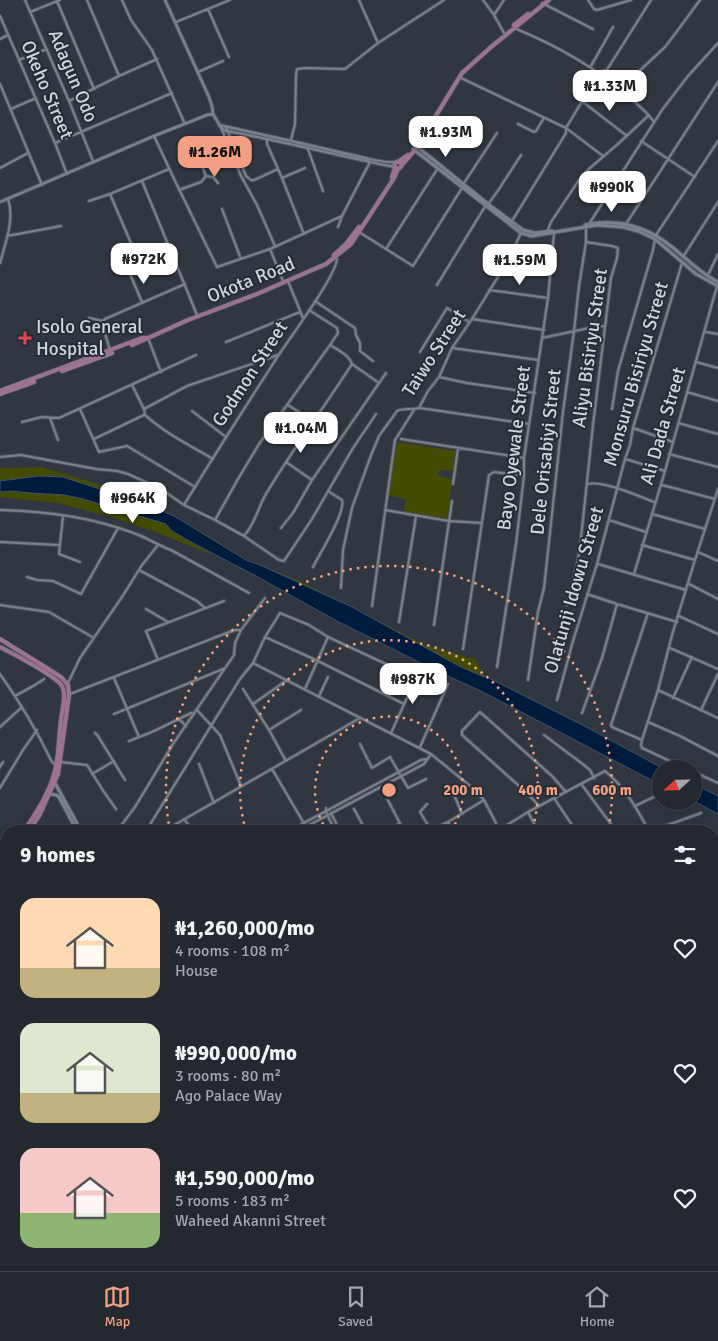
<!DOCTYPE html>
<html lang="en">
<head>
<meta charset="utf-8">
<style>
	:root { --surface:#242930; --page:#30353c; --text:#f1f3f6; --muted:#a3a6ab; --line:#41454c; --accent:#f39f83 }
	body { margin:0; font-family:Signika,sans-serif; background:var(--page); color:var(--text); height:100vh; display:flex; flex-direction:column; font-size:19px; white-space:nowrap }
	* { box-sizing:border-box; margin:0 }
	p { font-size:16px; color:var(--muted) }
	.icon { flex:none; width:28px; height:28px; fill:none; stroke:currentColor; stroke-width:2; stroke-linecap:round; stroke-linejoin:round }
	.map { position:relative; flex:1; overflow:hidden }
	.side { position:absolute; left:0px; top:825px; width:719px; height:446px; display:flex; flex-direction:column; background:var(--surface); border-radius:20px 20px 0 0; box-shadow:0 5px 20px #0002,0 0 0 1px var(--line) }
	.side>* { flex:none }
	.needle { width:32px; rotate:248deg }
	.buttons { position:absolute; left:652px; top:760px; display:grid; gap:10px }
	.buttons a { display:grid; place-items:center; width:50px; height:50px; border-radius:50%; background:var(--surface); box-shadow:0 5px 20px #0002,0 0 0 1px var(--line); font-size:25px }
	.price { position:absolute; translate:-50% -42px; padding:0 11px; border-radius:10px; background:#fff; color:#222; font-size:16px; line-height:32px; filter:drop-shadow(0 1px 2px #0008) }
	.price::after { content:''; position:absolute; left:50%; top:30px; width:15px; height:11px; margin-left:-8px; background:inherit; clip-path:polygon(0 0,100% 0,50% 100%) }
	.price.selected { background:var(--accent); color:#111 }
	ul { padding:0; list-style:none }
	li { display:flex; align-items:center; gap:15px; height:125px; padding:0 20px }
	li span { display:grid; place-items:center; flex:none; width:140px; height:100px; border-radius:15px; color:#555 }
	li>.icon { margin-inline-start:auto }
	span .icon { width:60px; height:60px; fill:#fffc; stroke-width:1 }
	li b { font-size:21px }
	h2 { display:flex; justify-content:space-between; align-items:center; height:60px; padding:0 20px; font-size:21px }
	.tab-bar { display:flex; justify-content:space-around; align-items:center; height:70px; border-top:1px solid var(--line); background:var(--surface); font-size:14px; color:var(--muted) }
	.tab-bar a { display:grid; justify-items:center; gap:2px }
	.tab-bar .selected { color:var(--accent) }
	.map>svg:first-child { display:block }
	.green { fill:#444c02 }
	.water { fill:#011b3d; stroke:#3f536c }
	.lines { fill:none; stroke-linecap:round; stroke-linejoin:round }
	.minor-casing { stroke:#4f565d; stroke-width:4 }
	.tertiary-casing { stroke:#4f565d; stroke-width:4.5 }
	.secondary-casing { stroke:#4f565d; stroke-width:5 }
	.primary-casing { stroke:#4f565d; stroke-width:5.5 }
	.minor { stroke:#79818b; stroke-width:2 }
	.tertiary { stroke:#79818b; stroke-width:2.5 }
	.secondary { stroke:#79818b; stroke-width:3 }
	.primary { stroke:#9c738f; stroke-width:4 }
	.ring { fill:none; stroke:#f39f83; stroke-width:2.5; stroke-dasharray:2.5 5 }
	.health-dot { fill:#e0444e; stroke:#272d36; stroke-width:2 }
	.labels { text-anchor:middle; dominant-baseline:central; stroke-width:4; stroke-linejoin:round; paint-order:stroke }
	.street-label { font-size:19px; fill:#d0d5da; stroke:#272d36 }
	.poi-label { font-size:19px; fill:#d0d5da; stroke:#272d36; text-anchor:start }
	.centre { fill:#f39f83; stroke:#272d36; stroke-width:2.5 }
	.ring-label { font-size:15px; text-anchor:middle; font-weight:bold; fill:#f39f83; stroke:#272d36; stroke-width:4; stroke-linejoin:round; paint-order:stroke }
</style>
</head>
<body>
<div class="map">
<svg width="718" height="1271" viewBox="0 0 718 1271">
	<rect width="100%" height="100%" fill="#303740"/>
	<!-- green -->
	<path class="green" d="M397 442 455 451 453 470H439L438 476 452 479 448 513 447 518 404 512 406 499 388 495Z
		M41 467 118 490 174 516 139 502 63 477 39 476 0 481V468Z
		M11 491 65 495 83 499 125 510 166 524 172 531 215 556 158 533 115 518 58 503 0 497V492Z
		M260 565 302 582 427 646 475 659 483 675 488 679 459 666 352 607Z"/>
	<!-- water -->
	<path class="water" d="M39 476 63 477 139 502 174 516 246 560 260 565 352 607 459 666 484 677 483 675 588 728 664 769H661V785L481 691 441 673 335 620 256 576 191 542 172 531 166 524 83 499 65 495 31 493 11 491 0 492V481Z
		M694 784 718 796V814L694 801Z"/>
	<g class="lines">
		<!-- minor casing -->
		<g class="minor-casing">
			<path id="minor" d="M25 0 69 101 93 161
				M87 0 119 76
				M122 0 131 20 152 50 185 124
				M359 0 378 43
				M483 0 494 15 504 33
				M588 0 594 9 597 10 631 0
				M57 1 94 89
				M542 3 593 29
				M208 9 229 57
				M30 12 60 0
				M494 15 504 0
				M0 16 55 143 67 174
				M176 22 230 0
				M514 28C556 45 595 67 629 97 638 105 647 112 654 122
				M0 39 8 35
				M19 60 47 49
				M591 66 613 27
				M198 72 223 61
				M598 72 607 70
				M603 76 651 0
				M459 77 566 128 603 156
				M0 84 42 185
				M620 89 665 47 675 34 700 0
				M69 101 119 76 157 59
				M583 102 627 136
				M11 109 36 98
				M518 124 534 132 536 131 544 118
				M226 127 246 176 251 180H254L278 169
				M222 130 241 176 257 205 275 246
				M154 136 176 183 217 267 270 249 342 216 370 162
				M267 139V144L282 178 304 234
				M291 140 295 124 296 75 297 69 305 68 345 69 378 43 444 0
				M641 141 695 177
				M55 143 172 93
				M308 149 323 191
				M369 159 386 162H396
				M0 168 28 153
				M206 176 213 177 218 183
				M282 178 305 168
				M142 181 197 315
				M464 183 497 133
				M179 190 201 182 206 176 194 145
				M110 194 136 255 167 243
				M89 201 110 194 169 169
				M489 203 499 189 521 155
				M222 209 241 259
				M512 221 566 133V128L596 78 598 72
				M589 224 662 110 688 76 718 43
				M626 224 718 82
				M338 227 342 216
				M359 232 413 266 462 188
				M547 232 551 222 579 180 590 168 619 143 649 115
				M656 235 718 141
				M7 236 61 226
				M270 249 283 281
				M386 249 438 168
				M683 257 718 202
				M509 259 551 265
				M0 263C5 244 15 219 8 199
				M130 274 142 302
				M708 275 718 254
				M288 281 303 318
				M437 285 486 205
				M489 290 548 298
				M315 301 355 328 356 335 360 343V351L373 361
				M89 318 103 321
				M472 319 544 330
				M706 332 718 334
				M148 338 161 372
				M542 338 589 328 605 326
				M226 342 300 312
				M330 345C338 350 349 355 352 364L379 383
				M452 348 538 360
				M110 350 103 327V321L105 319 185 284
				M420 352 447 308 469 322
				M696 362 718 368
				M439 377 467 383 535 393
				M132 385 144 409 145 415C165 433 189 445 213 459
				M687 392 718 401
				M288 405 313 421
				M420 408 529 424
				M80 409 99 452 127 446 195 487
				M144 409 187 386 278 355
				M612 409 618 371 653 250 655 239
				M192 411 226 437
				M50 418 58 440
				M22 422 42 417 59 418 196 355
				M678 423 718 434
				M633 428 673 442
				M94 439 144 415
				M401 439 524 458
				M669 454 718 467
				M0 457 21 455 96 469 117 471 128 474 161 489 184 505 215 520 244 536 279 560 284 561 312 519 353 448 376 414
				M625 459 665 471
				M312 480 386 373
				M453 484 458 448
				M587 484C603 480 638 496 654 502
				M662 485 715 499
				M184 505C214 455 246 406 278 356 289 339 336 276 337 259L334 258
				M0 510C44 511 95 518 136 534 148 538 159 546 171 550L249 593
				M385 510 449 521 482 523
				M652 514 705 529
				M63 516 59 554 80 562
				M215 520 238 479 259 444 330 345 338 333 337 328 309 310
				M609 520 646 532
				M281 528 293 513 312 480 286 462
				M244 536C256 523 259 503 269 489 295 446 325 406 352 364
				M0 542 59 545
				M642 545 695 560
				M698 552 718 561
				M598 564 686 590
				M313 567C320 553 346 512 342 500L328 491
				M139 570 197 601 205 608
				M634 574 665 471 717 286
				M27 577 37 580 53 581 81 594 118 528
				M689 584 718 599
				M341 588 343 550 352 508 370 458 379 436 397 411C403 408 412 410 419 408L428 391 439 377 452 348 472 319 509 259 521 233
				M587 594 617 604 677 622
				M0 605 49 612 94 638
				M567 605 578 560 581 538 593 425 611 278 617 258 618 248 612 246 586 242
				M372 606 395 440 414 410
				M146 609 168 622
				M648 613 611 725 612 727 642 740 658 690 672 635 695 560 718 489
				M679 616 718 634
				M399 622 416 516
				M434 625 452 501
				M265 637 318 661 404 704
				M670 648 718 669
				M463 649 489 475 494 472 524 476
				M158 660 146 631 224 601
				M253 663 431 754 475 790 484 800 500 831
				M497 667 516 544 524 476V458L548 298 554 233
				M0 674C20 702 37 731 52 762L56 765
				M114 678 139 737
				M528 680 538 612 544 588 563 412 574 331 579 286 586 242V227
				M68 683 80 658 122 597 142 565 158 545
				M243 689 269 730 286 761
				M305 689 328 637
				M658 690 718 718
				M70 694 224 634 235 630H241
				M15 696 35 685 44 679
				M319 696 328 677
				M673 698 692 657
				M557 700 573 641 597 564 625 459 630 445 633 428 682 263
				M253 704 287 680
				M197 710 220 735 241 786
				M701 710 718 674
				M582 713 602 658 617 604
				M114 714 223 669
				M179 719 186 726
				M648 722 680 736 718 756
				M0 727 22 707
				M269 730 301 710
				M95 733 98 736 125 780
				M391 733 420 669
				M544 735 584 765 590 770 594 778
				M642 740 641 745 642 748 687 769
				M129 741 152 732 191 713 194 714
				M360 744 372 768 390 757 408 788 426 779
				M420 747 448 684
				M60 762 87 765 104 792 116 809
				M199 764 214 803
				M0 767 3 762
				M272 769 305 825
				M694 772 718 783
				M92 774 114 761
				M582 785 616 831
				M381 787 404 831
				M0 788 23 750 37 730
				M453 792 462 814
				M554 798 576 831
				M427 804 420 812 431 830
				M539 806 527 793 462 735V731L480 712 552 776 566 792
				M635 806 658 795
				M326 808V812L335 831
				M354 809 366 831
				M528 812 538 831
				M331 813 340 831
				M184 819 193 831
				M448 822 453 831
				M390 829 400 823
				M339 830 345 827 349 831
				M499 830 528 812 605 771C625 787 637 809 649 831
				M117 831 135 807 173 744 234 655 235 643 241 630 265 598
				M146 831 240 679 253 663 265 637 280 613 309 625 328 637 416 678
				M164 831 360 718
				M289 831 421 760 427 759
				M298 831 424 764 431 754
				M428 831 448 822 484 800
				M651 831 701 813
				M712 842 718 840
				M0 843 6 848
				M712 871 718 868
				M712 873 718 881
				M0 890 6 895
				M712 928 718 936
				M0 961 6 946
				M712 981H713
				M717 988 718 989
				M2 999 6 994
				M0 1003 2 999 6 1002
				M712 1017 718 1015
				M0 1031 6 1021
				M712 1053 718 1050
				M0 1060 6 1052
				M0 1080 6 1090
				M712 1087 718 1085
				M0 1117 6 1126
				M712 1123 718 1120
				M0 1160 6 1170
				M712 1160 718 1158
				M712 1201 718 1198
				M0 1225 6 1229
				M712 1239 718 1237
				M197 1265 203 1271
				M626 1265 628 1271
				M78 1270 84 1265
				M20 1271 23 1265
				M126 1271 129 1265
				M161 1271 164 1265
				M203 1271 214 1265
				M272 1271 284 1265
				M347 1271 360 1265
				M352 1271 364 1265
				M472 1271 477 1265
				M543 1271 558 1265
				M635 1271 650 1265"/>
		</g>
		<!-- tertiary casing -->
		<g class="tertiary-casing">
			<path id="tertiary" d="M165 0 209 97 212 106 213 114 222 129 227 131C283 141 338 156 395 167
				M219 125 291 141 369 159
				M0 202 154 136 207 115 213 114"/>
		</g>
		<!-- secondary casing -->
		<g class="secondary-casing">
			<path id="secondary" d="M415 145 488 204 523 230 535 233 552 231
				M413 149 521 233 532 236 597 225 623 227 638 231 655 239 696 274 718 286
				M585 225C618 218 646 226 672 247 687 259 700 273 718 282
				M55 783 81 831
				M50 794 56 795 59 797 77 831
				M457 1265 463 1271
				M464 1265 471 1271"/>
		</g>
		<!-- primary casing -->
		<g class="primary-casing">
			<path id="primary" d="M514 25 528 14
				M394.5 165a3.5 3.5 0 1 1 7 0a3.5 3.5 0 1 1-7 0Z
				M398 162 408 155
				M401 166 415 150 462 73 491 47 549 0
				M392 177 395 168
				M334 255 346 244 359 227
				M132 345 146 339
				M62 371 112 353
				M0 391 142 338H148L188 320 257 294 326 264 351 244 394 178 398 169
				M0 394 34 382
				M0 639 61 677 68 685 69 695 58 774 39 816 29 831
				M0 647C12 653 56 676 62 686 67 695 62 710 61 720 59 735 59 751 56 766 52 789 37 812 24 831
				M0 860 6 853
				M0 865 6 859"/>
		</g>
		<!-- minor -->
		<use href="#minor" class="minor"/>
		<!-- tertiary -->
		<use href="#tertiary" class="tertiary"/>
		<!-- secondary -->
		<use href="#secondary" class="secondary"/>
		<!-- primary -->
		<use href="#primary" class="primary"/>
	</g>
	<!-- distance rings -->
	<g class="ring">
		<path d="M327 831A74 74 0 1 1 451 831"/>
		<path d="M246 831A149 149 0 1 1 532 831"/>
		<path d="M170 831A223 223 0 1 1 608 831"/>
	</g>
	<!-- markers -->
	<path class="health-dot" d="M22.5 330.5h5v5h5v5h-5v5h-5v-5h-5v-5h5z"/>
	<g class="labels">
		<!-- street labels -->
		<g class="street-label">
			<text transform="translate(73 76) rotate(67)">Adagun Odo</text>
			<text transform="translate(47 90) rotate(67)">Okeho Street</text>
			<text transform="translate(251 280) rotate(-22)">Okota Road</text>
			<text transform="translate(590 348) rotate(-82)">Aliyu Bisiriyu Street</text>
			<text transform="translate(434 353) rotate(-57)">Taiwo Street</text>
			<text transform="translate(250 374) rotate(-57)">Godmon Street</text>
			<text transform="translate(636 374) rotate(-74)">Monsuru Bisiriyu Street</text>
			<text transform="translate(663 426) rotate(-74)">Ali Dada Street</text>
			<text transform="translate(514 448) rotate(-83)">Bayo Oyewale Street</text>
			<text transform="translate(546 452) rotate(-84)">Dele Orisabiyi Street</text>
			<text transform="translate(574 590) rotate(-74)">Olatunji Idowu Street</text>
		</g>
		<!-- poi labels -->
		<g class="poi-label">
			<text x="36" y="327">Isolo General<tspan x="36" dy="22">Hospital</tspan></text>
		</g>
	</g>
	<circle cx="389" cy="790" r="8" class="centre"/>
	<g class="ring-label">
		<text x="463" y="795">200 m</text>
		<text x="538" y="795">400 m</text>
		<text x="612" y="795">600 m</text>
	</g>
</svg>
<div class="buttons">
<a><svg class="needle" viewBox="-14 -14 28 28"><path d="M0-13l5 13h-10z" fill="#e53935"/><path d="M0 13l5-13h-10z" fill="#a3a6ab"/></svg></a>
</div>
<b class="price" style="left:610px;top:112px">₦1.33M</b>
<b class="price" style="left:446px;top:158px">₦1.93M</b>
<b class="price selected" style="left:215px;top:178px">₦1.26M</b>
<b class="price" style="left:612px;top:213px">₦990K</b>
<b class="price" style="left:144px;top:285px">₦972K</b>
<b class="price" style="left:520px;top:286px">₦1.59M</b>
<b class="price" style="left:301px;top:454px">₦1.04M</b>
<b class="price" style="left:133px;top:524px">₦964K</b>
<b class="price" style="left:413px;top:705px">₦987K</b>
<section class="side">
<h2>9 homes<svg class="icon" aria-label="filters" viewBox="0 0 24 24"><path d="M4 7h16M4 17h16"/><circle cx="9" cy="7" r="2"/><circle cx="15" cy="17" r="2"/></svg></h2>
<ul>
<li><span style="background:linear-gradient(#ffd9b3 70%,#c2b280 0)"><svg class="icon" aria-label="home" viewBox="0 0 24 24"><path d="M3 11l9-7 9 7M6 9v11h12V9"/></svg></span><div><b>₦1,260,000/mo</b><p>4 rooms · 108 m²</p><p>House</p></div><svg class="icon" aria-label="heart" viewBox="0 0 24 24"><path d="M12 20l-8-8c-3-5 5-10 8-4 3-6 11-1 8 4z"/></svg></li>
<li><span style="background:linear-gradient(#dfe7d0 70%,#c2b280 0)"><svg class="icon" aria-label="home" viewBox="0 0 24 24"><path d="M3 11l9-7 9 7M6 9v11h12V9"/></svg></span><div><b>₦990,000/mo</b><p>3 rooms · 80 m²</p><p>Ago Palace Way</p></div><svg class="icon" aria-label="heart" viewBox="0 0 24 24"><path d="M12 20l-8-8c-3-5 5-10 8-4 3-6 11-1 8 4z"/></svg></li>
<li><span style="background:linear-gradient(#f6c9c9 65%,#8fb573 0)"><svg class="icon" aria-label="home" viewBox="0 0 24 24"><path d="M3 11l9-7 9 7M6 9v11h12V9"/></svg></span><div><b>₦1,590,000/mo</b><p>5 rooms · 183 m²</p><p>Waheed Akanni Street</p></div><svg class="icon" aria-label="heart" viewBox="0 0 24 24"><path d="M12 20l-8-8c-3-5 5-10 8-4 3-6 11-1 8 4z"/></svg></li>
</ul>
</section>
</div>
<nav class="tab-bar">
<a class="selected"><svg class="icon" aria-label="map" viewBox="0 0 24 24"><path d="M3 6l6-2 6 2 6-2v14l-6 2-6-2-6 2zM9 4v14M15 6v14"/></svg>Map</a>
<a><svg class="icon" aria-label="saved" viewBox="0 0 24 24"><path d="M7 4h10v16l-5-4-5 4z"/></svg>Saved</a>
<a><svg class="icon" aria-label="home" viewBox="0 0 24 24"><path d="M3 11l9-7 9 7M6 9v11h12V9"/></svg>Home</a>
</nav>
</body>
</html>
